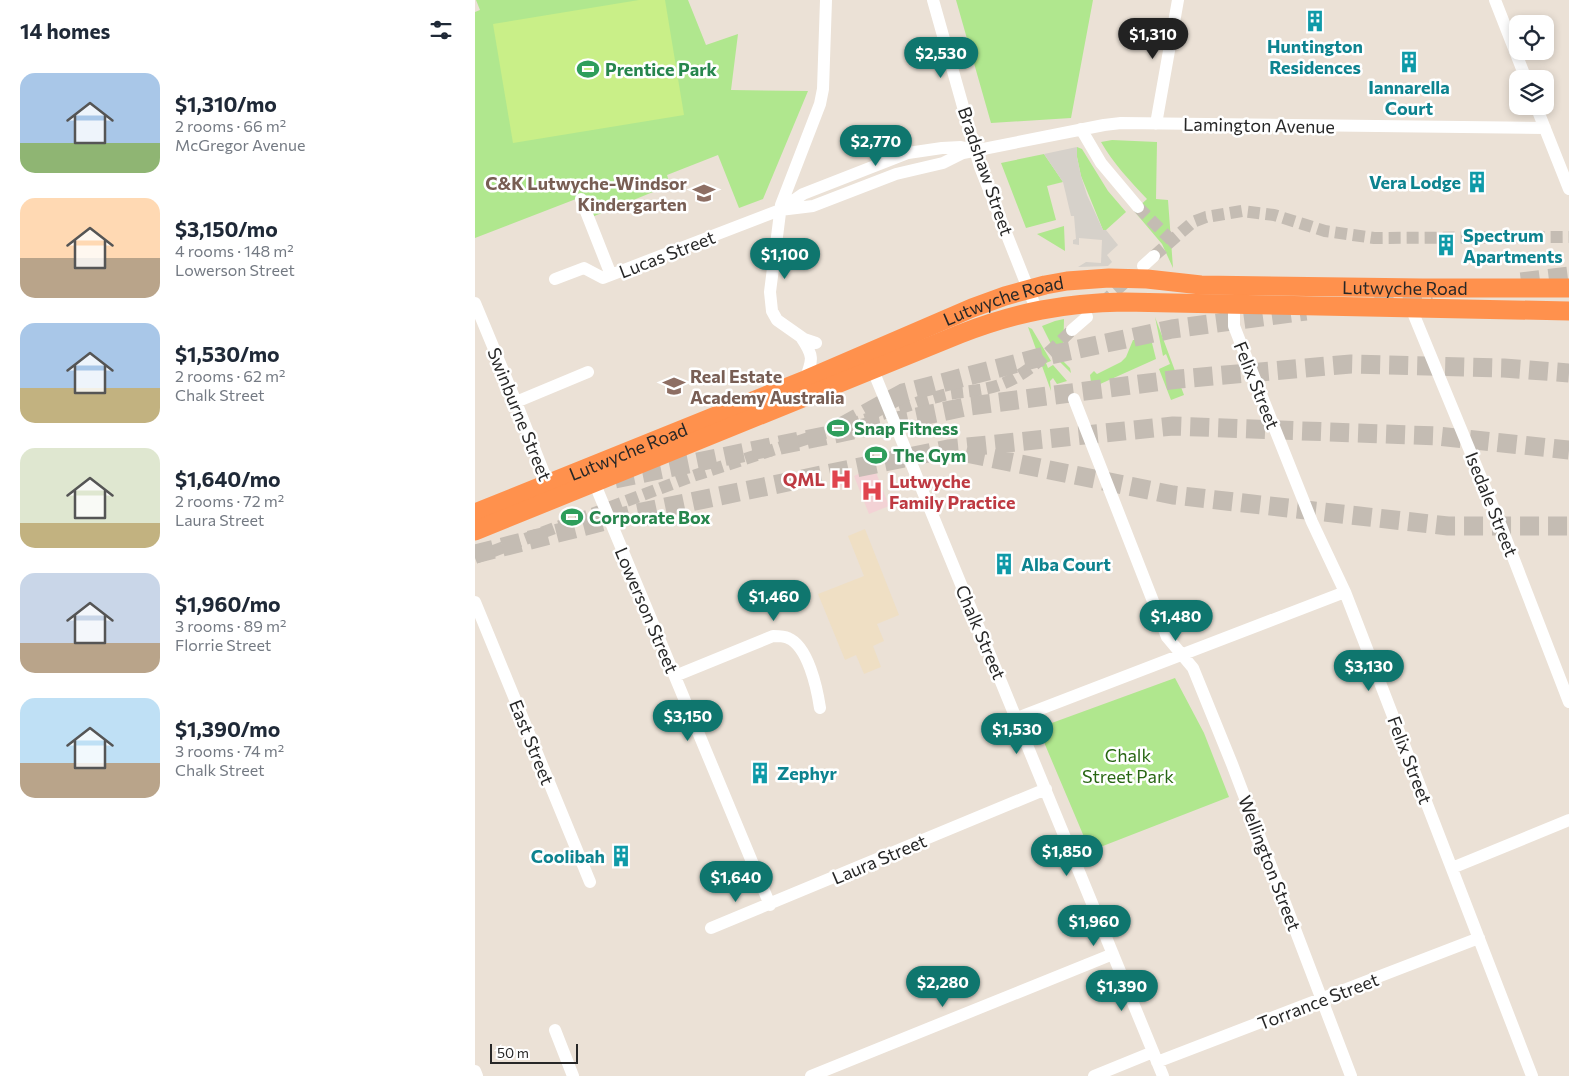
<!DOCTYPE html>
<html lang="en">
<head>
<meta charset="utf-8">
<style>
	:root { --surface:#fff; --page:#f2f2f3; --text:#1f2937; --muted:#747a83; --accent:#0f766e }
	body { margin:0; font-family:Commissioner,sans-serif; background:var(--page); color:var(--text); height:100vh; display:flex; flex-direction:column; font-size:19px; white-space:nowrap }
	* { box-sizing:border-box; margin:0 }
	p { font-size:16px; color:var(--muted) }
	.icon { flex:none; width:28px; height:28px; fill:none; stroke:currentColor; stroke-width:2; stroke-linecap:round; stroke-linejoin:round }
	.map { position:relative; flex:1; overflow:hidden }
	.drawer { display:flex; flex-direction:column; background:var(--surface); width:475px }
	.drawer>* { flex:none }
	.fabs { position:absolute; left:1034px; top:15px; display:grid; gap:10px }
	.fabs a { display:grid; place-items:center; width:45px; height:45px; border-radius:10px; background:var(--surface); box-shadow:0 2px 8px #0003; font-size:25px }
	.scale { position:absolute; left:15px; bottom:12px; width:88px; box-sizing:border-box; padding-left:5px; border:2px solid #272727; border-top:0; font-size:14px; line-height:18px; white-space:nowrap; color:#272727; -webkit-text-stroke:4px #fff; paint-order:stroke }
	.price { position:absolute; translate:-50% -42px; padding:0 11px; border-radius:18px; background:var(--accent); color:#fff; font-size:16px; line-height:32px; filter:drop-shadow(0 1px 2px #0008) }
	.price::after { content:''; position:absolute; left:50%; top:30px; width:15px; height:11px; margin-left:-8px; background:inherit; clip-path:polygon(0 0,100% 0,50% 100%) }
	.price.active { background:#222; color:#fff }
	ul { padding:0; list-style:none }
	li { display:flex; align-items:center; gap:15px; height:125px; padding:0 20px }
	li span { display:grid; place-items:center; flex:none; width:140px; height:100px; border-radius:15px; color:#555 }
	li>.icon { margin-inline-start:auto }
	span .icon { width:60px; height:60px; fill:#fffc; stroke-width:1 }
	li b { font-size:21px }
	h2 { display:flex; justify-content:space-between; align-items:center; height:60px; padding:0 20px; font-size:21px }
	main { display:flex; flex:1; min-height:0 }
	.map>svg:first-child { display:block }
	.education { fill:#efdfc4 }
	.medical { fill:#f3d2d5 }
	.green { fill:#b0e78e }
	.pitch { fill:#c9ef88 }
	.plaza { fill:#d6d1ca }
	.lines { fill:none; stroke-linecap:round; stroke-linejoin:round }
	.minor-tunnel { stroke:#c4bcb3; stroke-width:12; stroke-dasharray:12 6; stroke-linecap:butt }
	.highway-tunnel { stroke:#c4bcb3; stroke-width:19; stroke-dasharray:19 9; stroke-linecap:butt }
	.minor { stroke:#fff; stroke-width:12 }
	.highway { stroke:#ff914d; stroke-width:19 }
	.labels { text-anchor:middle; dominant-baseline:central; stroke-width:5; stroke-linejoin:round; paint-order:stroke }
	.culture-label { font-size:18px; font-weight:bold; fill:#0d838f; stroke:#fff; text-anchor:start }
	.leisure-label { font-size:18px; font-weight:bold; fill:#27864d; stroke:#fff; text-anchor:start }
	.street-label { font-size:18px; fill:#272727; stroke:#fff }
	.education-label { font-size:18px; font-weight:bold; fill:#785e54; stroke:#fff; text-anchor:end }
	.health-label { font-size:18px; font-weight:bold; fill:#be3a42; stroke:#fff; text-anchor:end }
	.park-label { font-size:18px; fill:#296714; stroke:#fff }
</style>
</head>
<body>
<main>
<section class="drawer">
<h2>14 homes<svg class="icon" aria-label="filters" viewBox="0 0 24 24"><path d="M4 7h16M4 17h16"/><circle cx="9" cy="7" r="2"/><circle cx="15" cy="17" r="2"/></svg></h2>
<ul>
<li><span style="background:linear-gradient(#a9c7e8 70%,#8fb573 0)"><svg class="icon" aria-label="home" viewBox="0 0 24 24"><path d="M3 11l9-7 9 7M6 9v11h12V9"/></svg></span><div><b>$1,310/mo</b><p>2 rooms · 66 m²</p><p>McGregor Avenue</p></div></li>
<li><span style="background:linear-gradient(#ffd9b3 60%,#b9a48a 0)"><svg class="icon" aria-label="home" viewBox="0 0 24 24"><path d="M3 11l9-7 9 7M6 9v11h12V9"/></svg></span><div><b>$3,150/mo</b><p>4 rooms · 148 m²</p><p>Lowerson Street</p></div></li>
<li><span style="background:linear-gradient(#a9c7e8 65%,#c2b280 0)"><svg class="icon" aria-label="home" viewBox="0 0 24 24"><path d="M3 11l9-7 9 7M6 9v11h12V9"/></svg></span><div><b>$1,530/mo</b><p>2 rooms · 62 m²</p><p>Chalk Street</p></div></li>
<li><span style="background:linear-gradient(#dfe7d0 75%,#c2b280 0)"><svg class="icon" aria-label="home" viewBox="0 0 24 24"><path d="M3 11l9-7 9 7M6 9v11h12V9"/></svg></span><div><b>$1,640/mo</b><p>2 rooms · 72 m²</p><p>Laura Street</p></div></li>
<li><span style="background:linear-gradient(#c9d6e8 70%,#b9a48a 0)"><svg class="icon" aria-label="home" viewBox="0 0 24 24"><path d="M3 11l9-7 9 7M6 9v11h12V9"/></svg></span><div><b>$1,960/mo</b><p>3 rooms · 89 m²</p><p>Florrie Street</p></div></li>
<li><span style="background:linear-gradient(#bfe0f5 65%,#b9a48a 0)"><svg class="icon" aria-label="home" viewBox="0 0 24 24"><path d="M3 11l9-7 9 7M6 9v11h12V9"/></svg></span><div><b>$1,390/mo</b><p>3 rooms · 74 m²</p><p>Chalk Street</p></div></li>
</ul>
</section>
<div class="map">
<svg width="1094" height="1076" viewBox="0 0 1094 1076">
	<rect width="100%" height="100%" fill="#ebe1d6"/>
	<!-- education -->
	<path class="education" d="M390 529 424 615 402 624 409 641 398 646 406 667 389 674 381 655 370 660 343 594 389 576 373 536Z"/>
	<!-- medical -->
	<path class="medical" d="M399 467 414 506 394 514 379 476Z
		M371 468 377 482 361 489 355 475Z"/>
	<!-- green -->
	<path class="green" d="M1 0H213L231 45 263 34 256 90 333 91 288 199 264 208 243 155 192 175 195 185 117 217 101 199 0 238V12L5 10Z
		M481 0H618L596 118 516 123Z
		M637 140 682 142 681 199 693 200 698 268 687 244 659 211 672 199C655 181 638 163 626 142Z
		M602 147 607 149 633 191 651 212 631 230H628L606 176 602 157Z
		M569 154 588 182 572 186 581 220 551 228 526 163Z
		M589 226 590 251 562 234Z
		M680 317 709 395 696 400 684 369 695 364 691 354 688 356Z
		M589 319 588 361 595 368 596 373 585 362 567 326 580 321Z
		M553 327 557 329 576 361 571 363 573 368 578 365 592 381 582 384 578 378 575 381 576 391Z
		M665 335H675L681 359 614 389 616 382 615 375 619 371 622 374 646 362 651 357 658 340H664Z
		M700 678 729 733 754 797 615 851 563 728Z"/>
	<!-- pitch -->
	<path class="pitch" d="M164 0H190L209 115 38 143 18 24Z"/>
	<!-- plaza -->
	<path class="plaza" d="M602 147V157L606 176 612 195 628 230H631L643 245 632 255 637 262 633 266 603 267 611 262 626 263 627 240 604 238V245L598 244V240L601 239 599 216H596L588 182 569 154Z"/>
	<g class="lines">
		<!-- minor-tunnel -->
		<path class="minor-tunnel" d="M663 207 696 240
			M679 256 718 222 731 217 767 211 799 215 850 231 899 238 1094 237
			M627 303 657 276
			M0 558 218 476 447 401C456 399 464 396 473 394 491 391 509 391 527 384 555 373 576 350 597 330"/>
		<!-- highway-tunnel -->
		<path class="highway-tunnel" d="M1046 282 1094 276
			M900 302 957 294
			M366 427 428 393 566 357 697 329 831 311
			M491 453 698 495 973 526H1094
			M140 479 495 406 704 379 876 364 1029 368 1094 373
			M0 554 162 513 473 449 698 426 962 436 1094 450"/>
		<!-- minor -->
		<path class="minor" d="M458 0 505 167 562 311
			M1020 0 1051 79
			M1061 106 1094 189
			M681 124 703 0
			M606 129 626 163 663 207
			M106 199 136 275
			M305 210 328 194 433 153 467 148 486 147 495 149
			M668 266 679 256
			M80 279 109 268 128 278 305 210 338 206 421 174 468 163 488 153 629 125 646 123 1070 128
			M0 303 41 402 76 491
			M759 305V326L766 344 837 522 870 592 1057 1076
			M936 308 1026 526 1094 702
			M597 330 612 317
			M326 337C339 356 338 359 330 380
			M341 343 329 339 302 320 297 311 295 292 306 205 345 104 348 89 351 0
			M395 363 688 1076
			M599 399 692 637 718 668 757 764 876 1076
			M41 402 113 372
			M119 482 295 905
			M0 602 115 882
			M200 676 298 636C302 636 309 636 313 638 333 646 342 688 345 708
			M542 718 870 592
			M977 868 1094 820
			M236 928 571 789
			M80 1030 98 1076
			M682 1062 1004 938
			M0 1071 2 1076
			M336 1076 638 954
			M619 1076 678 1052"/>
		<!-- highway -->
		<g class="highway">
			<path id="s1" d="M0 513 330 380 497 308 530 296 570 285 592 281 634 278 672 279 726 285 947 288H1094"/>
			<path d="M0 531 485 334C542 312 589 303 649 302L1094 311"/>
		</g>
	</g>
	<!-- icons -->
	<defs>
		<g id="building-bare" transform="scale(1.725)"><path d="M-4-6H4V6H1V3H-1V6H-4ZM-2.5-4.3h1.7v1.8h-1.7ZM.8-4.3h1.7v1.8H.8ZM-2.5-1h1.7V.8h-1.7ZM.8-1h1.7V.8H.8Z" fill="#0f9aa8" stroke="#fff" stroke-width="2.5" paint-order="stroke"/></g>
		<g id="stadium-bare" transform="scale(1.725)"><path d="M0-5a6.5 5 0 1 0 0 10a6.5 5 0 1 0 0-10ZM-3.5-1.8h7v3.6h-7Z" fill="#2e9e5b" stroke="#fff" stroke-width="2.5" paint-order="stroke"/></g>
		<g id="school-bare" transform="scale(1.725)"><path d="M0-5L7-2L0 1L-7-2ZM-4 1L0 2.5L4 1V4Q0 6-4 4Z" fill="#8d6e63" stroke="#fff" stroke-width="2.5" paint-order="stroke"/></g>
		<g id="university-bare" transform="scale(1.725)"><path d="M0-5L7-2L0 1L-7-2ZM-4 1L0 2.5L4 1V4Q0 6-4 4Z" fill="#8d6e63" stroke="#fff" stroke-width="2.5" paint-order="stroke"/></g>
		<g id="hospital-bare" transform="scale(1.725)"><path d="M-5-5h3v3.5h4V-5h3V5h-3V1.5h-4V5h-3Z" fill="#e0444e" stroke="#fff" stroke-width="2.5" paint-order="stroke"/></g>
	</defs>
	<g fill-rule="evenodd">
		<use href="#building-bare" x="840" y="21"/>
		<use href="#building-bare" x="934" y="62"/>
		<use href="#stadium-bare" x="113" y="69"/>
		<use href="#building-bare" x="1002" y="182"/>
		<use href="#school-bare" x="229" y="193"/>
		<use href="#building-bare" x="971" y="245"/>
		<use href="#university-bare" x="199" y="386"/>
		<use href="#stadium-bare" x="363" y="428"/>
		<use href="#stadium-bare" x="401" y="455"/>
		<use href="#hospital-bare" x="366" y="479"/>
		<use href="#hospital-bare" x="397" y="491"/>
		<use href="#stadium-bare" x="97" y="517"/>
		<use href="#building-bare" x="529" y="564"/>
		<use href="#building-bare" x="285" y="773"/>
		<use href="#building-bare" x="146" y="856"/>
	</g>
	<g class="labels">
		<!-- culture labels -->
		<g class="culture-label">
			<text x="840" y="46" text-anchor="middle">Huntington<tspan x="840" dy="21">Residences</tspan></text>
			<text x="934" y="87" text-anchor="middle">Iannarella<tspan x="934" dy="21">Court</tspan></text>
			<text x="986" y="182" text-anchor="end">Vera Lodge</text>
			<text x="988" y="235">Spectrum<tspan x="988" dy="21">Apartments</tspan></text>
			<text x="546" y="564">Alba Court</text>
			<text x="302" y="773">Zephyr</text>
			<text x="130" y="856" text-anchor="end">Coolibah</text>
		</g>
		<!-- leisure labels -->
		<g class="leisure-label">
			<text x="130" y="69">Prentice Park</text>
			<text x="379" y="428">Snap Fitness</text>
			<text x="418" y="455">The Gym</text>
			<text x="114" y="517">Corporate Box</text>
		</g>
		<!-- street labels -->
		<g class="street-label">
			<text transform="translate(784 125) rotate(1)">Lamington Avenue</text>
			<text transform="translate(511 171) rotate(71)">Bradshaw Street</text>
			<text transform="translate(192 254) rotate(-21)">Lucas Street</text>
			<text stroke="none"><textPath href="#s1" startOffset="975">Lutwyche Road</textPath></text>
			<text stroke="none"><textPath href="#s1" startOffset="570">Lutwyche Road</textPath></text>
			<text transform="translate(782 385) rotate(68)">Felix Street</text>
			<text transform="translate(45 414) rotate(68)">Swinburne Street</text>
			<text stroke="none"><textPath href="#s1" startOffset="165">Lutwyche Road</textPath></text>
			<text transform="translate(1017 504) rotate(68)">Isedale Street</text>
			<text transform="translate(172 610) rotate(67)">Lowerson Street</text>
			<text transform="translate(506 632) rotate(67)">Chalk Street</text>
			<text transform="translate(57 742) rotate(68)">East Street</text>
			<text transform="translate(935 760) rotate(69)">Felix Street</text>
			<text transform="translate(404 859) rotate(-23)">Laura Street</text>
			<text transform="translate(795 863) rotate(69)">Wellington Street</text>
			<text transform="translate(843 1001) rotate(-21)">Torrance Street</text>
		</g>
		<!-- education labels -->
		<g class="education-label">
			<text x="212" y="183">C&amp;K Lutwyche-Windsor<tspan x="212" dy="21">Kindergarten</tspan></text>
			<text x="215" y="376" text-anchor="start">Real Estate<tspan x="215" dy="21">Academy Australia</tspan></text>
		</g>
		<!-- health labels -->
		<g class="health-label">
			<text x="350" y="479">QML</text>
			<text x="414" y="481" text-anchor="start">Lutwyche<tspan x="414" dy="21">Family Practice</tspan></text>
		</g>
		<!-- park labels -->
		<g class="park-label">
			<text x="653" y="755">Chalk<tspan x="653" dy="21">Street Park</tspan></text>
		</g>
	</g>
</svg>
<div class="fabs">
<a><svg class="icon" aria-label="locate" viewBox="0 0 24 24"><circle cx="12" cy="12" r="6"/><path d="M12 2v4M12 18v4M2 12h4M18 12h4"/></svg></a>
<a><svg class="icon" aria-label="layers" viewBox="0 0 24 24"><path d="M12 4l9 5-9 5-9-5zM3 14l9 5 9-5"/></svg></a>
</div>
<div class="scale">50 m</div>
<b class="price active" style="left:678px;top:60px">$1,310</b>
<b class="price" style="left:466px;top:79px">$2,530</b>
<b class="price" style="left:401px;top:167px">$2,770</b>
<b class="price" style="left:310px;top:280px">$1,100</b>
<b class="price" style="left:299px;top:622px">$1,460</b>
<b class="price" style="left:701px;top:642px">$1,480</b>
<b class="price" style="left:894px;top:692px">$3,130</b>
<b class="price" style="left:213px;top:742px">$3,150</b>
<b class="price" style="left:542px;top:755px">$1,530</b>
<b class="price" style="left:592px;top:877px">$1,850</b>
<b class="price" style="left:261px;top:903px">$1,640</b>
<b class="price" style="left:619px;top:947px">$1,960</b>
<b class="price" style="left:468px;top:1008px">$2,280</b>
<b class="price" style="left:647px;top:1012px">$1,390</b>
</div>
</main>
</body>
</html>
